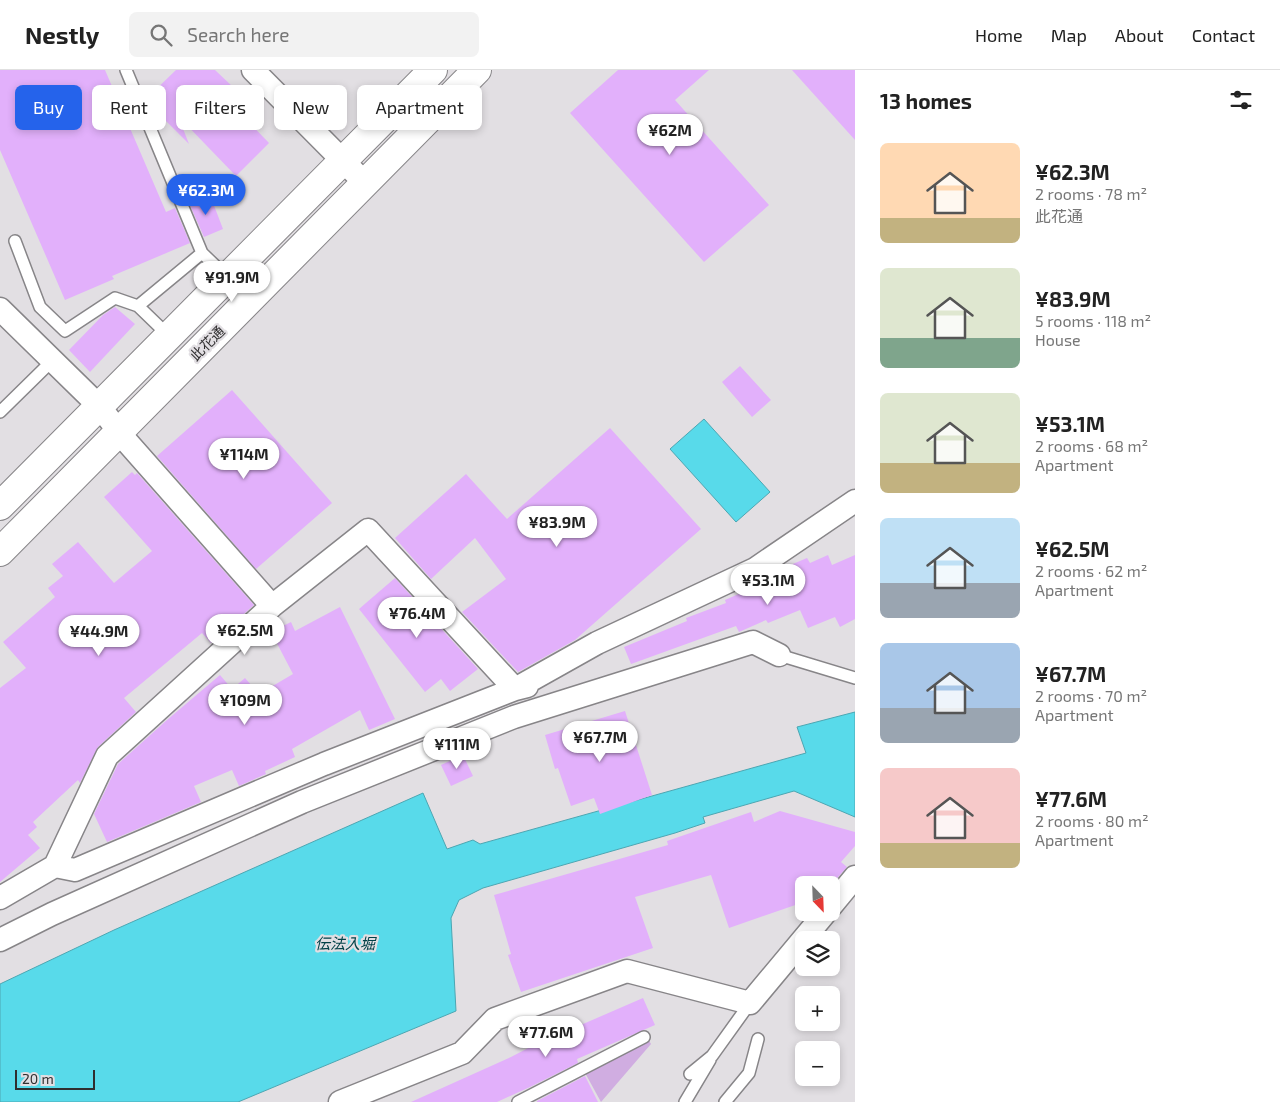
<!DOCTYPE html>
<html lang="en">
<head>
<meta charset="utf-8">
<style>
	:root { --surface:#fff; --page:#f2f2f2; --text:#222; --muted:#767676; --line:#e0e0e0; --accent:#2563eb }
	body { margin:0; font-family:"Exo 2","Noto Sans JP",sans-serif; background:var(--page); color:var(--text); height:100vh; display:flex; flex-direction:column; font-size:19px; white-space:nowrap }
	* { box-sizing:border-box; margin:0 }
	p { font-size:16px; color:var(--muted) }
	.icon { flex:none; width:28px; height:28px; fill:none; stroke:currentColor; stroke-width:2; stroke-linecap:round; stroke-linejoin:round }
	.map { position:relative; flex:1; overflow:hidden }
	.panel { display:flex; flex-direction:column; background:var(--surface); width:425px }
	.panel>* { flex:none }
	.guide { position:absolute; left:15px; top:15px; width:475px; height:45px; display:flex; gap:10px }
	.needle { width:32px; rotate:157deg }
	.tools { position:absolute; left:795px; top:806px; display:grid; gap:10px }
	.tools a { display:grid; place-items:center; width:45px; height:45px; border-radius:8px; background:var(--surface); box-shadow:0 2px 8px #0003; font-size:25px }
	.scale { position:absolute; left:15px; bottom:12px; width:80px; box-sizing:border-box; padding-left:5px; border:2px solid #2f2e2f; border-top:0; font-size:14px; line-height:18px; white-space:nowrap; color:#2f2e2f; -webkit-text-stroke:4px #e2dfe3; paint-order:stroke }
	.price { position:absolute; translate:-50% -42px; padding:0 11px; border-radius:18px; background:#fff; color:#222; font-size:16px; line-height:32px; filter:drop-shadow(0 1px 2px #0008) }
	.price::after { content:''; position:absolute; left:50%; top:30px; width:15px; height:11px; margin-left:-8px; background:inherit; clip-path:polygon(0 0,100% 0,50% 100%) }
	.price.selected { background:var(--accent); color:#fff }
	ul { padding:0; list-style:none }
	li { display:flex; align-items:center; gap:15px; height:125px; padding:0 25px }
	li span { display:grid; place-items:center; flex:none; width:140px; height:100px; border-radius:8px; color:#555 }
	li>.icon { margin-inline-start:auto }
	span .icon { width:60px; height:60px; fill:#fffc; stroke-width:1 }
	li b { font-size:21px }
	h2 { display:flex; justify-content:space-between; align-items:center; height:60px; padding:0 25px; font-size:21px }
	.chip { padding:0 18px; border-radius:8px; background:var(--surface); box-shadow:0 2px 8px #0003; font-size:18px; line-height:45px }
	.chip.selected { background:var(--accent); color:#fff }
	header { display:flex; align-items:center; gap:30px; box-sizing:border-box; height:70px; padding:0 25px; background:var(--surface); border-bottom:1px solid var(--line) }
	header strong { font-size:24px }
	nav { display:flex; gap:28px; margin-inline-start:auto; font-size:18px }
	.search { width:350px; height:45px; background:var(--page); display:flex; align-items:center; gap:12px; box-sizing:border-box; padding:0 18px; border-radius:8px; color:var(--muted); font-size:19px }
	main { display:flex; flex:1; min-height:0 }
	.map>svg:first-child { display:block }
	.green { fill:#d0ade1 }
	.water { fill:#58daea; stroke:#4ca6b2 }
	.building { fill:#e2b0fb }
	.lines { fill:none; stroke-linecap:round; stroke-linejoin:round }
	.service-casing { stroke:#878588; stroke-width:14 }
	.minor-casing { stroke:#878588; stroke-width:25 }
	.tertiary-casing { stroke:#878588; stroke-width:30 }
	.service { stroke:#fff; stroke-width:11 }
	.minor { stroke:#fff; stroke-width:22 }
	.tertiary { stroke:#fff; stroke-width:28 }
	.labels { text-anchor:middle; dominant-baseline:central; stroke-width:4.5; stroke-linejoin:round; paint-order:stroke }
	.street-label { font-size:14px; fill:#2f2e2f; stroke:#e2dfe3 }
	.water-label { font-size:15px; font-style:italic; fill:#014047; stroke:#e2dfe3 }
</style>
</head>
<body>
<header>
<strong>Nestly</strong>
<div class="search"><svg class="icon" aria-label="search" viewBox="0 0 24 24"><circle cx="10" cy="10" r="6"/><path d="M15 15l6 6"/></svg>Search here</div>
<nav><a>Home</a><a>Map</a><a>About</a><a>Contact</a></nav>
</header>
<main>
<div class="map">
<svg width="855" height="1032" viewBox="0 0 855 1032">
	<rect width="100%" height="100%" fill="#e2dfe3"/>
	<!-- green -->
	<path class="green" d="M648 969 651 974 601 1032 584 1001Z"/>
	<!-- water -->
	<path class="water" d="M704 349 770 422 736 452 670 379Z
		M855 642V747L794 721 703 747 705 753 675 763 483 818 459 830 451 848 456 941 238 1032H0V914L114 860 423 723 447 779 473 770 480 774 806 683 797 657Z"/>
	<!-- building -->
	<path class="building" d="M0 0H105L166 142 175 138 190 173 112 206 114 209 65 230 0 80Z
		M176 0H215L252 35 242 45 269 73 236 106 178 46 189 74 148 33 146 29Z
		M618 0H709L675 30 769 135 704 192 570 43Z
		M792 0H855V70Z
		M210 125 223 159 204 167 189 133Z
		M115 237 135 254 90 302 69 280 103 245Z
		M740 296 771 330 752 347 722 312Z
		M232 320 332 433 256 499 157 386Z
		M610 358 701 459 575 570 518 602 462 542 506 509 475 468 431 509 395 468 466 404 507 449Z
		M132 402 135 405 137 403 254 535 211 573 202 563 124 628 136 642 98 677 80 713 78 710 33 752 37 757 28 765 40 778 0 812V618L26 598 3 572 55 527 48 518 63 506 52 494 78 472 114 513 152 481 104 427Z
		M828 485 832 495 855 485V549L840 557 835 547 808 558 800 540 768 553 766 550 739 562 736 556 631 594 624 577 687 551 686 548 726 533 725 530 784 504 781 499 807 488 810 493Z
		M395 508 478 599 450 621 441 609 425 622 359 539Z
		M340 537 395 649 369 660 360 640 292 679 295 687 265 701 266 704 239 716 232 700 194 716 201 732 107 772 94 744 118 694 167 650 220 605 232 619 245 608 259 624 293 604 271 562 291 552 295 561Z
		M625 641 652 725 600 744 594 728 571 736 558 698 555 699 545 665Z
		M463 685 473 706 451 716 441 695Z
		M780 741 855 762V776L841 792 847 797 831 815H804V832L729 858 711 805 635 827 653 878 521 922 508 885 511 884 494 825 668 775 667 771 751 742 754 752Z
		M643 928 655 955 577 989 578 993 530 1017 497 1032H411L511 987 559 962 560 964Z
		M585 1006 598 1032H537V1031Z"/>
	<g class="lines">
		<!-- service casing -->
		<g class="service-casing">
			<path id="service" d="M126 0 202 183
				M15 171 40 237 65 261 115 228 138 236 202 183 227 207
				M138 236 169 266
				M0 342 53 290
				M779 585 855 608
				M690 1004 712 986 750 933
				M518 1032 644 967
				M685 1032 710 990
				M725 1032 749 1003 758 969"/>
		</g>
		<!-- minor casing -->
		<g class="minor-casing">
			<path id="minor" d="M253 0 365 113
				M0 239 99 336 128 373 272 536
				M55 796 75 800 324 694 515 619 597 573 755 499 855 431
				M0 828 55 796 107 686 272 536 368 460 515 619 527 616
				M831 836 855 807
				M0 870 52 844 302 732 514 647 753 572 779 585
				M340 1032 462 983 495 949 627 901 750 933 826 842"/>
		</g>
		<!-- tertiary casing -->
		<g class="tertiary-casing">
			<path id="tertiary" d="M0 436 433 0
				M0 482 477 0"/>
		</g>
		<!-- service -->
		<use href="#service" class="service"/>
		<!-- minor -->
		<use href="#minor" class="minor"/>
		<!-- tertiary -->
		<use href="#tertiary" class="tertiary"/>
	</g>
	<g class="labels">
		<!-- street labels -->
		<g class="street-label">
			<text transform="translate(207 273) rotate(-45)">此花通</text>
		</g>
		<!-- water labels -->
		<g class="water-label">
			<text x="345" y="873">伝法入堀</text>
		</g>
	</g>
</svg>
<div class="tools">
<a><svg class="needle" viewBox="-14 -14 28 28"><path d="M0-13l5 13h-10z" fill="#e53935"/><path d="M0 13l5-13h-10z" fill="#767676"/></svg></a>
<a><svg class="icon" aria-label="layers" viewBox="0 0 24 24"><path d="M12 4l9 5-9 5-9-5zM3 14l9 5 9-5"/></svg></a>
<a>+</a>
<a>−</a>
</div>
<div class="scale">20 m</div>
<b class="price" style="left:670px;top:86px">¥62M</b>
<b class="price selected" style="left:206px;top:146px">¥62.3M</b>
<b class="price" style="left:232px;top:233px">¥91.9M</b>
<b class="price" style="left:244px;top:410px">¥114M</b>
<b class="price" style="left:557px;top:478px">¥83.9M</b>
<b class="price" style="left:768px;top:536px">¥53.1M</b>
<b class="price" style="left:417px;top:569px">¥76.4M</b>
<b class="price" style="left:245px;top:586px">¥62.5M</b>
<b class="price" style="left:99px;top:587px">¥44.9M</b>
<b class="price" style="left:245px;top:656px">¥109M</b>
<b class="price" style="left:600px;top:693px">¥67.7M</b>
<b class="price" style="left:457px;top:700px">¥111M</b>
<b class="price" style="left:546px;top:988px">¥77.6M</b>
<div class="guide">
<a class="chip selected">Buy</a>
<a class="chip">Rent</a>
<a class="chip">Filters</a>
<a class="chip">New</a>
<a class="chip">Apartment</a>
</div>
</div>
<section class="panel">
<h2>13 homes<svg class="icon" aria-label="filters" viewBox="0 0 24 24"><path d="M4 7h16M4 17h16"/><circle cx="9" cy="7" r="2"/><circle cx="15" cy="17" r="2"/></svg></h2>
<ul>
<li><span style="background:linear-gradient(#ffd9b3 75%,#c2b280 0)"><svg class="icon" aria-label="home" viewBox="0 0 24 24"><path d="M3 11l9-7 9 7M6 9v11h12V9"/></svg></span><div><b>¥62.3M</b><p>2 rooms · 78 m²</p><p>此花通</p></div></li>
<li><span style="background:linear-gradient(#dfe7d0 70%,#7fa58c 0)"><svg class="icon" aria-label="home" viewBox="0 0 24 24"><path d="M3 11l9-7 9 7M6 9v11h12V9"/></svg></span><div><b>¥83.9M</b><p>5 rooms · 118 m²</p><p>House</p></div></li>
<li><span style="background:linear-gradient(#dfe7d0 70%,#c2b280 0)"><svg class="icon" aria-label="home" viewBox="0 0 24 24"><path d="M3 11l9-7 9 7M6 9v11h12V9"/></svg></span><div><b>¥53.1M</b><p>2 rooms · 68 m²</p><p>Apartment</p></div></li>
<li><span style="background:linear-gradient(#bfe0f5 65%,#9aa5b1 0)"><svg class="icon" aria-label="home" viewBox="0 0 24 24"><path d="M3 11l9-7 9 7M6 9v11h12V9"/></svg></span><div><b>¥62.5M</b><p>2 rooms · 62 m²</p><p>Apartment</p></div></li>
<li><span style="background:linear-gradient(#a9c7e8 65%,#9aa5b1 0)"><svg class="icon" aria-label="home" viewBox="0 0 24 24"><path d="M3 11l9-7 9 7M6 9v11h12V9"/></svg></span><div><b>¥67.7M</b><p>2 rooms · 70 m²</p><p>Apartment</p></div></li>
<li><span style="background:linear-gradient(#f6c9c9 75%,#c2b280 0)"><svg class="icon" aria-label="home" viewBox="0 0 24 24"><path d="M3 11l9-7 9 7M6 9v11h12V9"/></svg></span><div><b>¥77.6M</b><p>2 rooms · 80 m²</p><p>Apartment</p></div></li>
</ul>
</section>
</main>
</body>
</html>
